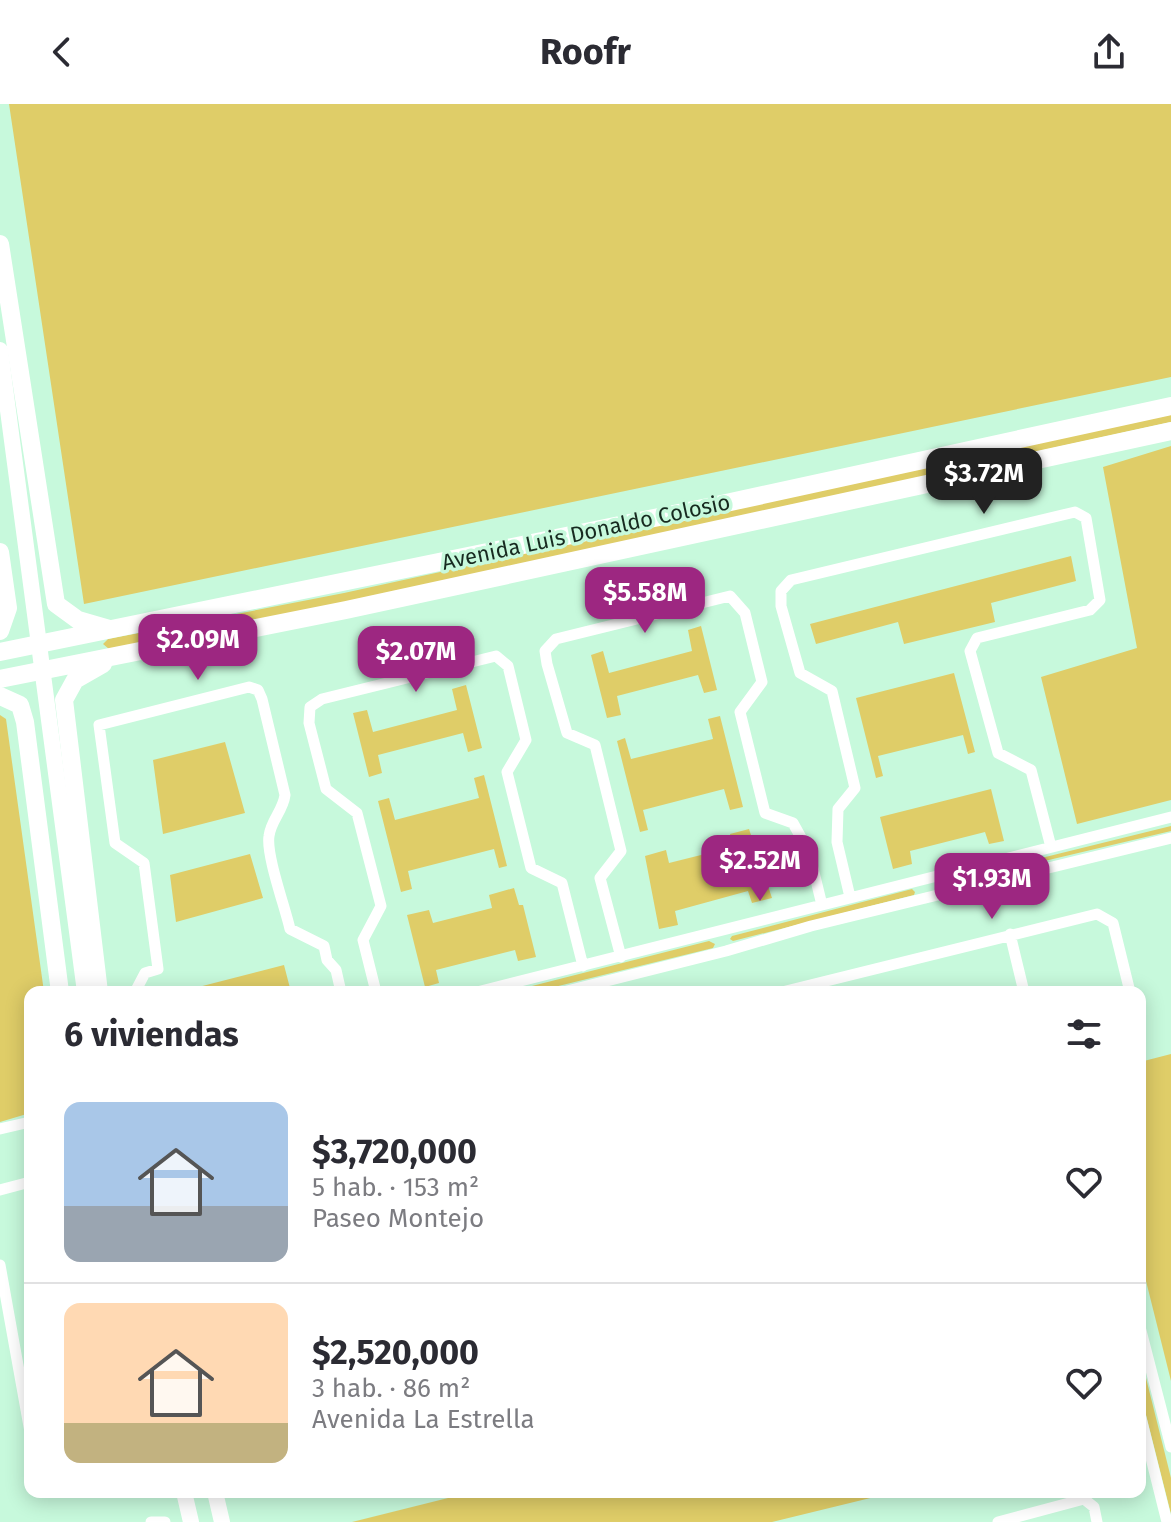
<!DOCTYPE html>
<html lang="es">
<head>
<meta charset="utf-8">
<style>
	:root { --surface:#fff; --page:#f7f7f7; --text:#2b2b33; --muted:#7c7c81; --line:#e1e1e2; --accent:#9d2781 }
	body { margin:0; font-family:"Fira Sans",sans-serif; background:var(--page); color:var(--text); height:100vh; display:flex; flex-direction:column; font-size:30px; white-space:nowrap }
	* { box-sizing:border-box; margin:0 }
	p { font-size:26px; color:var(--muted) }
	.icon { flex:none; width:44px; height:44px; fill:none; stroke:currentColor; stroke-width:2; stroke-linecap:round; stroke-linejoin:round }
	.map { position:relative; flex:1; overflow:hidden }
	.panel { position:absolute; left:24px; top:882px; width:1122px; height:512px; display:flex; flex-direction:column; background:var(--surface); border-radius:16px; box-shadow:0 4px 20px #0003 }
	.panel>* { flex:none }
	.price { position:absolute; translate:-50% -68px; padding:0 18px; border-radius:16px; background:var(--accent); color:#fff; font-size:26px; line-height:52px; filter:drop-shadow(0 2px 4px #0008) }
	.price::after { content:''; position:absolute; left:50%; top:48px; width:24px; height:18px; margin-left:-12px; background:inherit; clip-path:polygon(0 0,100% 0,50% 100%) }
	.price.active { background:#222; color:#fff }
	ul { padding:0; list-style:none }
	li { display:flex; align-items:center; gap:24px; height:200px; padding:0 40px }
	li+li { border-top:2px solid var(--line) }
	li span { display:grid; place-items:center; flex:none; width:224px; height:160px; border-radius:16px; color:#555 }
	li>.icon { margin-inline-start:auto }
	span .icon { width:96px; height:96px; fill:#fffc; stroke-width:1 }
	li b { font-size:34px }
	h2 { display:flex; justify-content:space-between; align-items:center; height:96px; padding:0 40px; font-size:34px }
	header { display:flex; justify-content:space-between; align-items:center; height:104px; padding:0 40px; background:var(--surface); font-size:36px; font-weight:700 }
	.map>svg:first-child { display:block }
	.green { fill:#dfcd68 }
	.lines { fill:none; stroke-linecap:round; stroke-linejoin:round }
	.minor { stroke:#fff; stroke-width:11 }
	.secondary { stroke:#fff; stroke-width:16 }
	.primary { stroke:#fff; stroke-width:18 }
	.labels { text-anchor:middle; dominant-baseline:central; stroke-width:7; stroke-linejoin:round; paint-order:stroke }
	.street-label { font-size:22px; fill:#172a20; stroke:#c7f9dc }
</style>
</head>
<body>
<header><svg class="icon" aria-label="back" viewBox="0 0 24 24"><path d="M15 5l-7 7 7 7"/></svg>Roofr<svg class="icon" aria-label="share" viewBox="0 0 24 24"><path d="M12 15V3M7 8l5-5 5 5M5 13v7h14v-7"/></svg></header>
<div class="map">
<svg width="1171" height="1418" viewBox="0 0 1171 1418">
	<rect width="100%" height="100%" fill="#c7f9dc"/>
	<!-- green -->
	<path class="green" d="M9 0H1171V273L84 500Z
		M1171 308V318L345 499 109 545 103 540 108 535 344 489Z
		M1171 342V696L1077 720 1041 573 1137 544 1103 363Z
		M1071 452 1076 477 991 499 995 518 904 540 898 518 816 540 810 520Z
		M701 522 717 586 704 589 698 571 617 592 621 611 607 614 591 551 603 547 609 569 692 547 688 526Z
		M954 569 975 648 968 650 963 631 878 652 883 672 876 674 856 594Z
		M466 581 482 644 468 648 463 629 378 651 382 669 369 673 353 609 367 606 373 628 457 606 452 585Z
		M0 611 6 615 44 888H30V1009L0 1018Z
		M720 612 743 703 730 706 724 685 643 706 648 726 640 728 617 637 625 634 631 655 713 635 708 615Z
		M225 638 245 709 163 730 153 656Z
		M484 671 507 762 499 764 494 745 408 767 412 785 401 788 378 697 389 694 395 716 479 694 474 674Z
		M991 685 1004 737 989 740 985 728 910 747 912 760 893 765 880 713Z
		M1171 722V727L968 775 972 771Z
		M749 725 772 794 752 799 748 787 675 807 678 821 659 825 645 752 666 746 669 759 733 743 730 730Z
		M250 750 263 794 176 818 170 771Z
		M514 784 519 801H523L536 853 518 857 515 846 436 866 439 879 425 883 407 811 429 806 433 819 492 804 489 791Z
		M912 785 915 788 914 791 733 837 730 835 732 832Z
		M709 837 715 840 713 844 534 888 526 887 528 883Z
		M284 861 291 888H179Z
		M1171 950V1277L1140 1153V958Z
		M1140 1250 1171 1374V1410L1140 1287Z
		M472 1388H895L772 1418H352Z"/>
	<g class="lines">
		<!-- minor -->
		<path class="minor" d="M850 793 837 738 838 705 855 684 832 587 800 569 781 502V487L791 476 1075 408 1086 414 1100 496 1090 506 977 534 970 547 998 649 1031 666 1051 743
			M1010 830 1024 888
			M621 853 600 774 621 747 595 641 567 629 547 560 545 547 556 535 730 492 745 509 762 578 740 608 765 709 793 719 809 748 822 801
			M135 888 145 869 158 865 144 759 115 739 99 621 249 583 258 586 262 595 285 691C283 707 271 716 269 732 266 751 285 803 290 825L324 842 327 856 336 866 341 888
			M376 888 363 836 381 802 357 709 326 685 309 619 310 603 322 595 496 552 508 562 526 636 507 668 531 764 562 779 583 862
			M477 888 1171 713
			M563 888 726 847 811 822 1171 734
			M782 888 1097 810 1113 819 1130 888
			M0 1025 30 1018
			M0 1086 30 1078
			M0 1161 30 1328
			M1140 1223 1171 1343
			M1140 1310 1167 1418
			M151 1418H165
			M998 1418 1084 1395 1094 1403 1097 1418"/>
		<!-- secondary -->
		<path class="secondary" d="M0 246 85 888
			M184 1388 191 1418
			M215 1388 222 1418"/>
		<!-- primary -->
		<path class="primary" d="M0 140 56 500 78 516 109 525
			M0 448 8 504 0 527
			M0 548 703 404 1171 302
			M0 575 346 506 1171 327
			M0 592 20 601 25 618 60 888
			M99 888 64 596 75 576 103 560"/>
	</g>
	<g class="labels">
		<!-- street labels -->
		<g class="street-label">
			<text transform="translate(586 428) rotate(-12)">Avenida Luis Donaldo Colosio</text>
		</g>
	</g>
</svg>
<b class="price active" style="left:984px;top:412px">$3.72M</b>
<b class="price" style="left:645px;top:531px">$5.58M</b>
<b class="price" style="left:198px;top:578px">$2.09M</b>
<b class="price" style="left:416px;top:590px">$2.07M</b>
<b class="price" style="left:760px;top:799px">$2.52M</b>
<b class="price" style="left:992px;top:817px">$1.93M</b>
<section class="panel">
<h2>6 viviendas<svg class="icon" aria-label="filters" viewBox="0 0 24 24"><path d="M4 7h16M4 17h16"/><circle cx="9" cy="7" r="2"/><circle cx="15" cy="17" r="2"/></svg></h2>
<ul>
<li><span style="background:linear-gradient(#a9c7e8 65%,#9aa5b1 0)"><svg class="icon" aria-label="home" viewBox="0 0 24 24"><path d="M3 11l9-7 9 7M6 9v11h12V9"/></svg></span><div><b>$3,720,000</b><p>5 hab. · 153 m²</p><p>Paseo Montejo</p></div><svg class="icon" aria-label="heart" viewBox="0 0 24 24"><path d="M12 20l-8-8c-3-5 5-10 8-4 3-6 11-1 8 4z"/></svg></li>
<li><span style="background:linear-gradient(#ffd9b3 75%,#c2b280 0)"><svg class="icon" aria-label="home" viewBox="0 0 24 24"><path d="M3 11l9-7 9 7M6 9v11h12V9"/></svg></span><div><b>$2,520,000</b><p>3 hab. · 86 m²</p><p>Avenida La Estrella</p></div><svg class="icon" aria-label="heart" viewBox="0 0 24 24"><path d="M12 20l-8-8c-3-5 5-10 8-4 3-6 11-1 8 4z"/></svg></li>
</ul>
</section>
</div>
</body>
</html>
